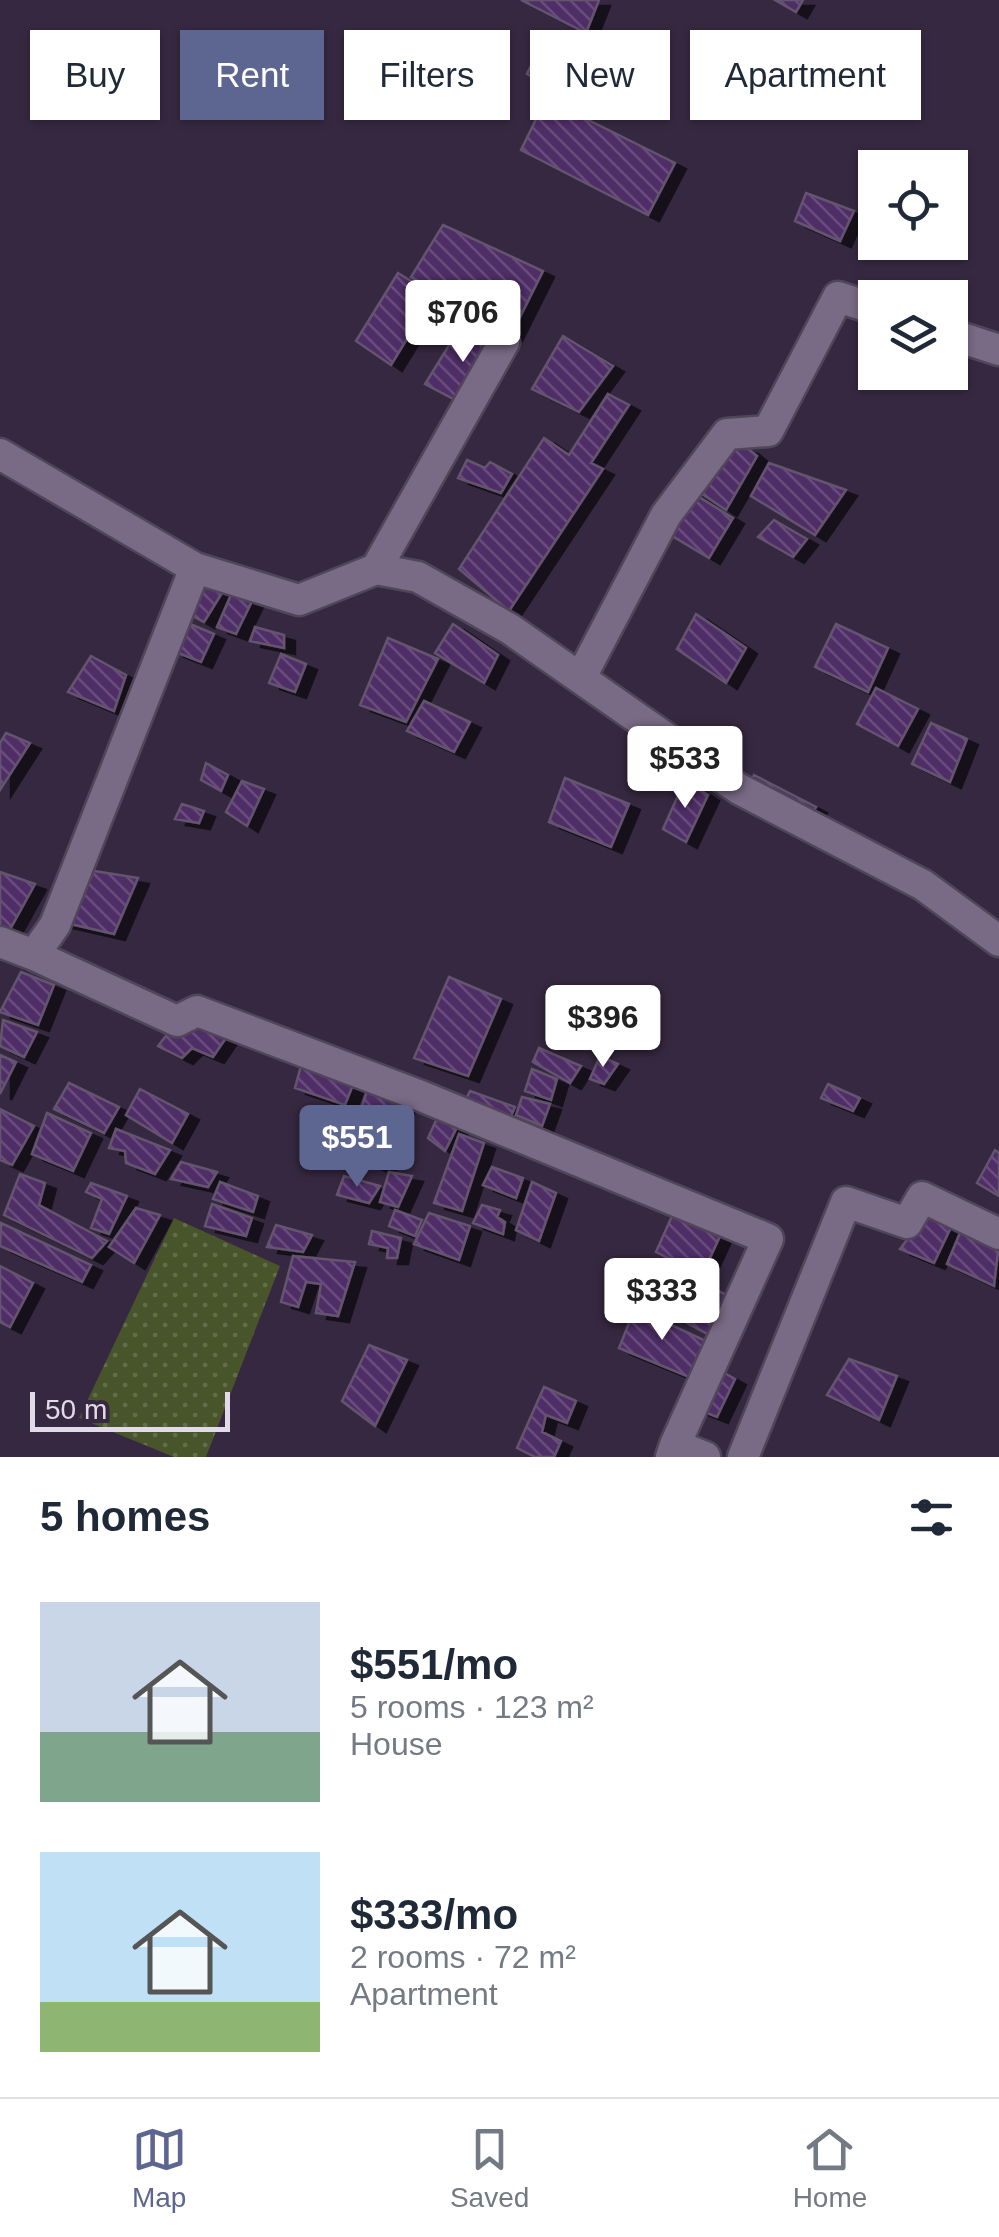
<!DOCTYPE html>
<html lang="en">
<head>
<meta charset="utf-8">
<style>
	:root { --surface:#fff; --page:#f6f6f7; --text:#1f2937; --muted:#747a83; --line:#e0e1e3; --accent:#5d6690 }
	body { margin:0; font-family:Helvetica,sans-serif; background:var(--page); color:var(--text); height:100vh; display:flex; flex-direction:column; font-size:38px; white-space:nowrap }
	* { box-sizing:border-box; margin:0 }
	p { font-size:32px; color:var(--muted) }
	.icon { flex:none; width:55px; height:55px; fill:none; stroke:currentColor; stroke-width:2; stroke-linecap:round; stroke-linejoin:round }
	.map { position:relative; height:1457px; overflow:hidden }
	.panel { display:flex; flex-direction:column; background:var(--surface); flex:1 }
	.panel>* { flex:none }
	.guide { position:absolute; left:30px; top:30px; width:940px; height:90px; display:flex; gap:20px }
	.buttons { position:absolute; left:858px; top:150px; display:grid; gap:20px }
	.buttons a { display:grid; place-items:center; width:110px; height:110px; border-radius:0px; background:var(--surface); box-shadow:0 2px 8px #0004; font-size:50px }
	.scale { position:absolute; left:30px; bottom:25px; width:200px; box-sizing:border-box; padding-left:10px; border:5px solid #e2dae9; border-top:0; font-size:28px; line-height:35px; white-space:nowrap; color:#e2dae9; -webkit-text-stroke:8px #362840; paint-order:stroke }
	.price { position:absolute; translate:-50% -85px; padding:0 22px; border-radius:10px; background:#fff; color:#222; font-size:32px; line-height:65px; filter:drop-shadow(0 2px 5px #0008) }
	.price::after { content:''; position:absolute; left:50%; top:60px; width:30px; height:22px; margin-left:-15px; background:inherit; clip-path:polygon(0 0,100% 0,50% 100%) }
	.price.active { background:var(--accent); color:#fff }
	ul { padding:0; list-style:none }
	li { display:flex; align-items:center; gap:30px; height:250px; padding:0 40px }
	li span { display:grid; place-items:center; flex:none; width:280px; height:200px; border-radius:0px; color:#555 }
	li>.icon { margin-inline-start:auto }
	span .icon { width:120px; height:120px; fill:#fffc; stroke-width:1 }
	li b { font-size:42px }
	h2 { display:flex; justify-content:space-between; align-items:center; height:120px; padding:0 40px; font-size:42px }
	.pill { padding:0 35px; border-radius:0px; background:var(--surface); box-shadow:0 2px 8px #0004; font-size:35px; line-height:90px }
	.pill.active { background:var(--accent); color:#fff }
	.menu { display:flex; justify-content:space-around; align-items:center; height:140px; border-top:2px solid var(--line); background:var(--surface); font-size:28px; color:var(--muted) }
	.menu a { display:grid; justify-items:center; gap:5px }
	.menu .active { color:var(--accent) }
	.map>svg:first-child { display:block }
	.garden { fill:url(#garden-dots) }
	.building { fill:url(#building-back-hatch); stroke:#63546e; stroke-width:2.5; filter:url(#shadow) }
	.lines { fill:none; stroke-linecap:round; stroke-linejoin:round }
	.minor-casing { stroke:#504559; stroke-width:35 }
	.minor { stroke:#796a85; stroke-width:30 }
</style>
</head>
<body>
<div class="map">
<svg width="999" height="1457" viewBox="0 0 999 1457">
	<defs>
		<pattern id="garden-dots" width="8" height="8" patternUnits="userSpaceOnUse" patternTransform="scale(2.5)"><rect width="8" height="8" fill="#48552b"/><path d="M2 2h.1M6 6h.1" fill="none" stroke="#626d4a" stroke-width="1.8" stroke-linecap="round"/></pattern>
		<pattern id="building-back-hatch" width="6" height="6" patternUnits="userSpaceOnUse" patternTransform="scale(2.5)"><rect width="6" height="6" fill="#502e67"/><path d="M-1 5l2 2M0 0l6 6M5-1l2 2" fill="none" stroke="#694c7d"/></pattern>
		<filter id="shadow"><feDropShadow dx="11" dy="6" stdDeviation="0" flood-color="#0009"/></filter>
	</defs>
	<rect width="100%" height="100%" fill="#362840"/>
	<!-- garden -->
	<path class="garden" d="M174 1218 280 1266 206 1457H174L79 1418Z"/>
	<!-- building -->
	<path class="building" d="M521 0H599L586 33Z
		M775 0H803L796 12Z
		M547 33 579 45 555 88 527 74Z
		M546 99 675 163 648 215 521 150Z
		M806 193 854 211 840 241 795 221Z
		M443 225 543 271 511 335 411 277Z
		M398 273 434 295 391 365 356 341Z
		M461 326 501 348 463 404 425 384Z
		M563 336 613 366 579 412 532 389Z
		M608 394 629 405 591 463 603 469 509 611 459 569 544 438 569 455Z
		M725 445 747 448 757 456 726 510 692 487Z
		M467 460 485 468 490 462 512 474 501 493 458 478Z
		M769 463 846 490 815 535 751 496Z
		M691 492 733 518 709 558 664 531Z
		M774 520 807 539 793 557 758 537Z
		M206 580 225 588 204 622 189 614Z
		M234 588 254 597 236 634 217 627Z
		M696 614 746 648 726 683 677 649Z
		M183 621 214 634 201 662 173 651Z
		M453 624 498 655 484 683 435 653Z
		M836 624 888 648 868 692 815 667Z
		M255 627 284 635V648L250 641Z
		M388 638 438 659 406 722 360 705Z
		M281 654 306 664 295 692 269 683Z
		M91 656 126 675 114 711 68 692Z
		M876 688 918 709 898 746 857 724Z
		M424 701 470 722 454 752 407 731Z
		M931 723 967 739 950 782 912 764Z
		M6 733 30 743 0 790V743Z
		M206 763 228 775 221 791 201 780Z
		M754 775 816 807 808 820 749 786Z
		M565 778 629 804 611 847 549 822Z
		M685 780 708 795 686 842 663 829Z
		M242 781 264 789 247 826 226 812Z
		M182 804 204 811 199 823 175 819Z
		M82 869 138 878 114 934 62 922Z
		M0 872 35 884 8 933 0 930Z
		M21 972 54 985 38 1025 0 1012Z
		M449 977 501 999 468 1076 414 1058Z
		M3 1020 37 1032 24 1057 0 1046Z
		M198 1023 230 1032 213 1057 192 1048 182 1058 158 1046 173 1027Z
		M539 1048 581 1066 570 1083 533 1062Z
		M0 1055 16 1062 0 1094Z
		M600 1056 618 1064 604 1084 590 1079Z
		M302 1062 354 1082 345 1105 295 1088Z
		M532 1069 557 1079 551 1100 525 1091Z
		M69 1083 119 1107 104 1133 54 1109Z
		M828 1084 860 1098 853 1111 821 1098Z
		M368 1088 405 1102 383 1168 346 1154Z
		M140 1089 188 1114 172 1143 126 1115Z
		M470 1091 515 1107 506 1127 461 1109Z
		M522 1097 550 1104 542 1126 516 1115Z
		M0 1109 34 1126 12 1165 0 1160Z
		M47 1113 91 1133 73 1171 32 1154Z
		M439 1114 459 1123 445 1151 428 1138Z
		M116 1129 170 1150 155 1174 126 1163 125 1151 109 1148Z
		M459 1134 484 1143 462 1211 434 1203Z
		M995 1150 999 1153V1196L977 1183Z
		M181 1162 217 1172 208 1187 171 1179Z
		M492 1167 523 1178 516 1198 483 1185Z
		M389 1172 412 1176 398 1207 380 1202Z
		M20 1174 45 1183 39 1205 107 1241 92 1258 4 1215Z
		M344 1176 380 1186 369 1203 337 1195Z
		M220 1182 258 1196 253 1212 213 1199Z
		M532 1182 556 1193 539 1241 516 1230Z
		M91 1183 127 1196 109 1234 91 1228 102 1199 86 1192Z
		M212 1204 252 1218 246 1236 205 1226Z
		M482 1205 500 1210 497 1217 505 1222 503 1234 473 1223Z
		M136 1208 160 1215 134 1263 109 1247Z
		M395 1210 422 1220 415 1236 389 1226Z
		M429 1213 470 1226 459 1260 414 1244Z
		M927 1214 953 1223 934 1263 900 1249Z
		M672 1216 721 1234 702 1275 656 1252Z
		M1 1223 91 1265 82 1282 0 1246Z
		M276 1225 312 1235 303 1252 267 1247Z
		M962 1228 999 1243 994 1286 947 1264Z
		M372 1231 401 1238 397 1258H387L388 1248 369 1244Z
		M293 1256 355 1262 338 1316 316 1313 321 1284 306 1282 298 1307 281 1302Z
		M0 1266 33 1283 10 1327 0 1322Z
		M702 1283 733 1298 713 1337 685 1322Z
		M635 1308 708 1342 689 1377 619 1348Z
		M369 1345 407 1360 375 1426 342 1401Z
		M849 1359 897 1376 879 1420 827 1395Z
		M716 1368 735 1379 717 1417 697 1409Z
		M544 1387 576 1401 567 1423 546 1415 542 1432 561 1441 554 1457H535L517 1448Z"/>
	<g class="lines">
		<!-- minor casing -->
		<g class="minor-casing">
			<path id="minor" d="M950 334 999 350
				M0 454 195 568 299 600 376 569 418 577 510 629 739 789 923 885 999 941
				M376 569 504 342
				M581 677 666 515 727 434 768 431 838 297 875 309
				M0 942 34 955 55 925 195 568
				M34 955 177 1021 197 1011 421 1096 768 1239 675 1445
				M671 1457 675 1445 705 1457
				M743 1457 846 1202 907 1223 922 1197 999 1234"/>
		</g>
		<!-- minor -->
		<use href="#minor" class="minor"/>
	</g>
</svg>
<div class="buttons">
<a><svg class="icon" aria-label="locate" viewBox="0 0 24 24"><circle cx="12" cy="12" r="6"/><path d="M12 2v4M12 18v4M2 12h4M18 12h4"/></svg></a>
<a><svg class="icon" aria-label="layers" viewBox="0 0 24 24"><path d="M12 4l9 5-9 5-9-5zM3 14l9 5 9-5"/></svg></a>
</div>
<div class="scale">50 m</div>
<b class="price" style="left:463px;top:365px">$706</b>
<b class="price" style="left:685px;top:811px">$533</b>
<b class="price" style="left:603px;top:1070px">$396</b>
<b class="price active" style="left:357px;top:1190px">$551</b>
<b class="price" style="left:662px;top:1343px">$333</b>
<div class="guide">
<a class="pill">Buy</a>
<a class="pill active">Rent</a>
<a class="pill">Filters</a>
<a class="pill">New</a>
<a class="pill">Apartment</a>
</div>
</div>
<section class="panel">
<h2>5 homes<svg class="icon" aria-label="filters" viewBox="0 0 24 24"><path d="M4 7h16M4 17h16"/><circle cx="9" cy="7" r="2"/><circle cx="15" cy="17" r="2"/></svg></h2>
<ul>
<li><span style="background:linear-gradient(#c9d6e8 65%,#7fa58c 0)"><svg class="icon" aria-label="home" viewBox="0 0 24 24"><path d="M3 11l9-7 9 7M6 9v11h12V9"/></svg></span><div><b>$551/mo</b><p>5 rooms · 123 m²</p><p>House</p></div></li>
<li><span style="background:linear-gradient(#bfe0f5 75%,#8fb573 0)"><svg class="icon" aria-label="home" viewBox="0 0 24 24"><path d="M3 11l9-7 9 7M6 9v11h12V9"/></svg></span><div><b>$333/mo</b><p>2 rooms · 72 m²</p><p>Apartment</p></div></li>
</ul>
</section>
<nav class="menu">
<a class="active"><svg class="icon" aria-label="map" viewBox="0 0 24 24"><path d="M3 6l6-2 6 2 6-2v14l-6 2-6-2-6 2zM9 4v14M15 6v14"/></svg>Map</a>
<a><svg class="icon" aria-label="saved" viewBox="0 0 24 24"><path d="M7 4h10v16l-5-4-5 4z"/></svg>Saved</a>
<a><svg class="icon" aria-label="home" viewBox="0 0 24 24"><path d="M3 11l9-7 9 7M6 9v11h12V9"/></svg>Home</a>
</nav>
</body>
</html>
